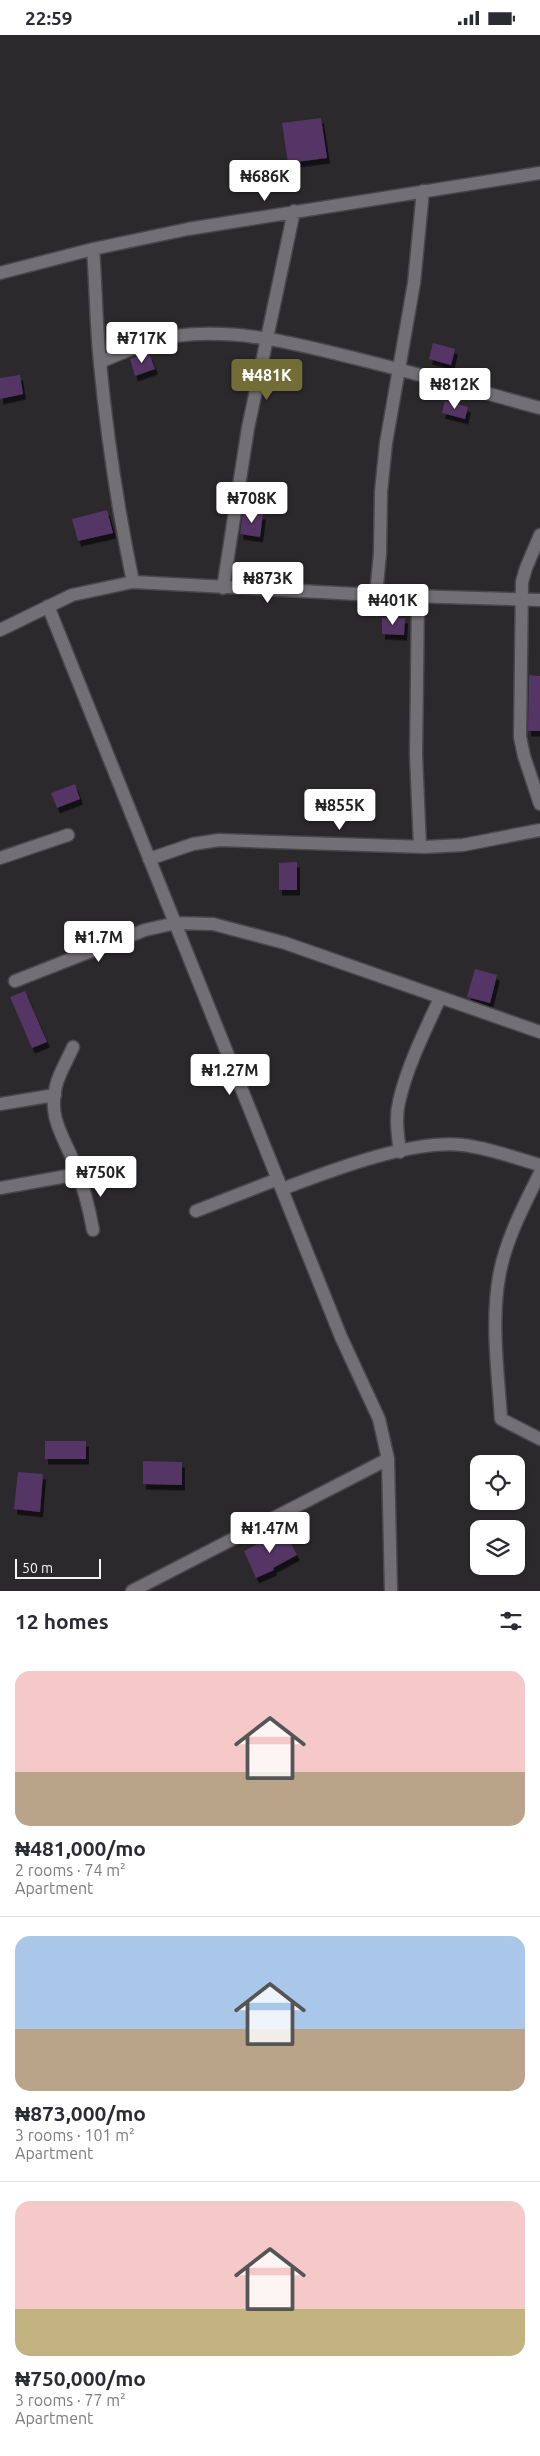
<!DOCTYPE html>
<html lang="en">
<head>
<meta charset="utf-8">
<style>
	:root { --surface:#fff; --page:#f7f7f7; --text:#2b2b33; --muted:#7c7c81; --line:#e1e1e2; --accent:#726c37 }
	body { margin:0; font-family:Ubuntu,sans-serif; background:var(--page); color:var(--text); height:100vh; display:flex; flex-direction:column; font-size:19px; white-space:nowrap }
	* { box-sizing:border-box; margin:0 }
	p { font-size:16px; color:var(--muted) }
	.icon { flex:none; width:28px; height:28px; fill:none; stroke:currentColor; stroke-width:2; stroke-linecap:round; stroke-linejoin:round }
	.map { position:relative; height:1556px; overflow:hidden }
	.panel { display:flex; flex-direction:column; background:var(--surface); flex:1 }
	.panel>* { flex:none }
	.controls { position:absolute; left:470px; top:1420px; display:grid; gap:10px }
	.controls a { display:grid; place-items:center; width:55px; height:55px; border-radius:10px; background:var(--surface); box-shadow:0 1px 4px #0004; font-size:25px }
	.scale { position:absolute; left:15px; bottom:12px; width:86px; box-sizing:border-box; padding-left:5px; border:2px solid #f5f4f6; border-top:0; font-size:14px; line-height:18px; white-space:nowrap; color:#f5f4f6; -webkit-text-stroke:4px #2b292c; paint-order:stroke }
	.price { position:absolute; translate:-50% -42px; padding:0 11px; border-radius:5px; background:#fff; color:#222; font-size:16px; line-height:32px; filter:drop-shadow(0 1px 2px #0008) }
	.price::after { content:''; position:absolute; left:50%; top:30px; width:15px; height:11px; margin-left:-8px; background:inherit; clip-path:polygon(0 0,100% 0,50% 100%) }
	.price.active { background:var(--accent); color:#fff }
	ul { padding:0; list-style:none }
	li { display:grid; align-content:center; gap:10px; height:265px; padding:0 15px }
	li+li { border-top:1px solid var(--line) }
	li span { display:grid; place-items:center; height:155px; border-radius:15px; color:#555 }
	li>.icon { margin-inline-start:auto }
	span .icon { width:90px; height:90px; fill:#fffc; stroke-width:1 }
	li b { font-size:21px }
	h2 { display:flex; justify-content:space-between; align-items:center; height:60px; padding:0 15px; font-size:21px }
	.status { display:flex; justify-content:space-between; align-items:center; height:35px; padding:0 25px; background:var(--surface); direction:ltr }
	.status svg { height:14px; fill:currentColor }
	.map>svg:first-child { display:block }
	.building { fill:#553565; filter:url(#shadow) }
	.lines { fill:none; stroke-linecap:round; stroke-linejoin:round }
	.street-casing { stroke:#49474a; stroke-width:15 }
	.street { stroke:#727074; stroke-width:12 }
</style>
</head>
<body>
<div class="status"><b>22:59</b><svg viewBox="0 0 49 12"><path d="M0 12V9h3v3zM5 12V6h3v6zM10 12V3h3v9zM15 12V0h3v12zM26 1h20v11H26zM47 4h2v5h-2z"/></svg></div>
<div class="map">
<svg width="540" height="1556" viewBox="0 0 540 1556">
	<defs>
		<filter id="shadow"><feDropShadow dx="3" dy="5.5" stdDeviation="0" flood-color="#0009"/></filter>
	</defs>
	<rect width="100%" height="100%" fill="#2b292c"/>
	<!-- building -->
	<path class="building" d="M321 83 327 123 288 128 282 88Z
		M433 308 455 314 451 330 429 324Z
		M149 318 155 334 135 341 130 324Z
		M20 340 23 359 0 364V343Z
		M445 366 468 372 465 384 442 378Z
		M107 475 113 498 78 506 72 484Z
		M243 477 263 479 260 502 240 499Z
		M382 583H405L404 600 382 599Z
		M529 640 540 641V696H528Z
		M75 749 80 764 57 773 51 758Z
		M297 827V855H279V828Z
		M475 934 497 940 490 968 467 962Z
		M25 956 47 1007 32 1013 10 962Z
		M45 1406H86V1424H45Z
		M143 1426 182 1427V1450L143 1449Z
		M18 1437 43 1439 40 1477 14 1474Z
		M284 1495 297 1520 273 1533 274 1535 256 1543 244 1516Z"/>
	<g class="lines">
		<!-- street casing -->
		<g class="street-casing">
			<path id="street" d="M93 214C96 252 96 290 100 328 107 401 118 475 133 547
				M0 238 93 214 188 194 540 138
				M100 327C122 318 152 304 175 301 236 293 294 308 354 323 416 338 478 356 540 373
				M540 500 526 533 522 547 520 702 524 721 540 769
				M223 553 248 393 294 176
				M376 560 380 518 381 457 386 408 414 248 423 156
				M418 562 416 720 420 812
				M48 571 341 1302 379 1384 388 1424 391 1556
				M0 595 72 560 133 547 376 560 540 565
				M0 823 68 800
				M149 824 193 809 219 805 425 812 463 810 540 795
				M15 946 145 895 176 888 213 889 285 908 540 997
				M73 1012C68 1024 59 1038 56 1051 48 1083 63 1100 74 1128 83 1150 89 1172 93 1195
				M0 1069 55 1060
				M400 1117C398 1101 395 1083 399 1067 407 1031 425 996 440 963
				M540 1138C524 1170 505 1206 499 1242 491 1288 498 1338 501 1384L540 1404
				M0 1153 78 1139
				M282 1154C330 1136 412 1104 463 1110 489 1113 515 1123 540 1130
				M196 1176 278 1144
				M132 1556 388 1424"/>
		</g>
		<!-- street -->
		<use href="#street" class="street"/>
	</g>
</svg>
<div class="controls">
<a><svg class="icon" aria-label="locate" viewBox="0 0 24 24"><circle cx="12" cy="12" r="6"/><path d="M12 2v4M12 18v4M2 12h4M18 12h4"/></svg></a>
<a><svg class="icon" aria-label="layers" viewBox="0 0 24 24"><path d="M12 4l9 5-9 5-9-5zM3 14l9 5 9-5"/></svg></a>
</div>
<div class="scale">50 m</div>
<b class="price" style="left:265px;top:167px">₦686K</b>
<b class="price" style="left:142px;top:329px">₦717K</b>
<b class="price active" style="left:267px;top:366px">₦481K</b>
<b class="price" style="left:455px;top:375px">₦812K</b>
<b class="price" style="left:252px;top:489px">₦708K</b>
<b class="price" style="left:268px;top:569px">₦873K</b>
<b class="price" style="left:393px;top:591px">₦401K</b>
<b class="price" style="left:340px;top:796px">₦855K</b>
<b class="price" style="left:99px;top:928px">₦1.7M</b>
<b class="price" style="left:230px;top:1061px">₦1.27M</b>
<b class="price" style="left:101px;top:1163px">₦750K</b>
<b class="price" style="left:270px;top:1519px">₦1.47M</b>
</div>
<section class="panel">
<h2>12 homes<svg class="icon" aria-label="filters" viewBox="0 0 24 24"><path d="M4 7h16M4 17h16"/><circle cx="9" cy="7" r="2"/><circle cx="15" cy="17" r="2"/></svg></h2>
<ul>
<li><span style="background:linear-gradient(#f6c9c9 65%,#b9a48a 0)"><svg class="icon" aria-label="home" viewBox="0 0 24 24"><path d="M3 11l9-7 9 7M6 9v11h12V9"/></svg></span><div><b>₦481,000/mo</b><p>2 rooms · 74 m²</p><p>Apartment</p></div></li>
<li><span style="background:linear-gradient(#a9c7e8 60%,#b9a48a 0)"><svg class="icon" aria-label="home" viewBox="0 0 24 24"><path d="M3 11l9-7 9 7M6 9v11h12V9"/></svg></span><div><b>₦873,000/mo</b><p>3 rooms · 101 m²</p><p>Apartment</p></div></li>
<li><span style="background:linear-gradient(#f6c9c9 70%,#c2b280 0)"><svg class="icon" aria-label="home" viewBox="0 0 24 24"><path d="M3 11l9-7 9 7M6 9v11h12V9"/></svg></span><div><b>₦750,000/mo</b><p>3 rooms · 77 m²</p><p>Apartment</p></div></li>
</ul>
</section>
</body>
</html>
